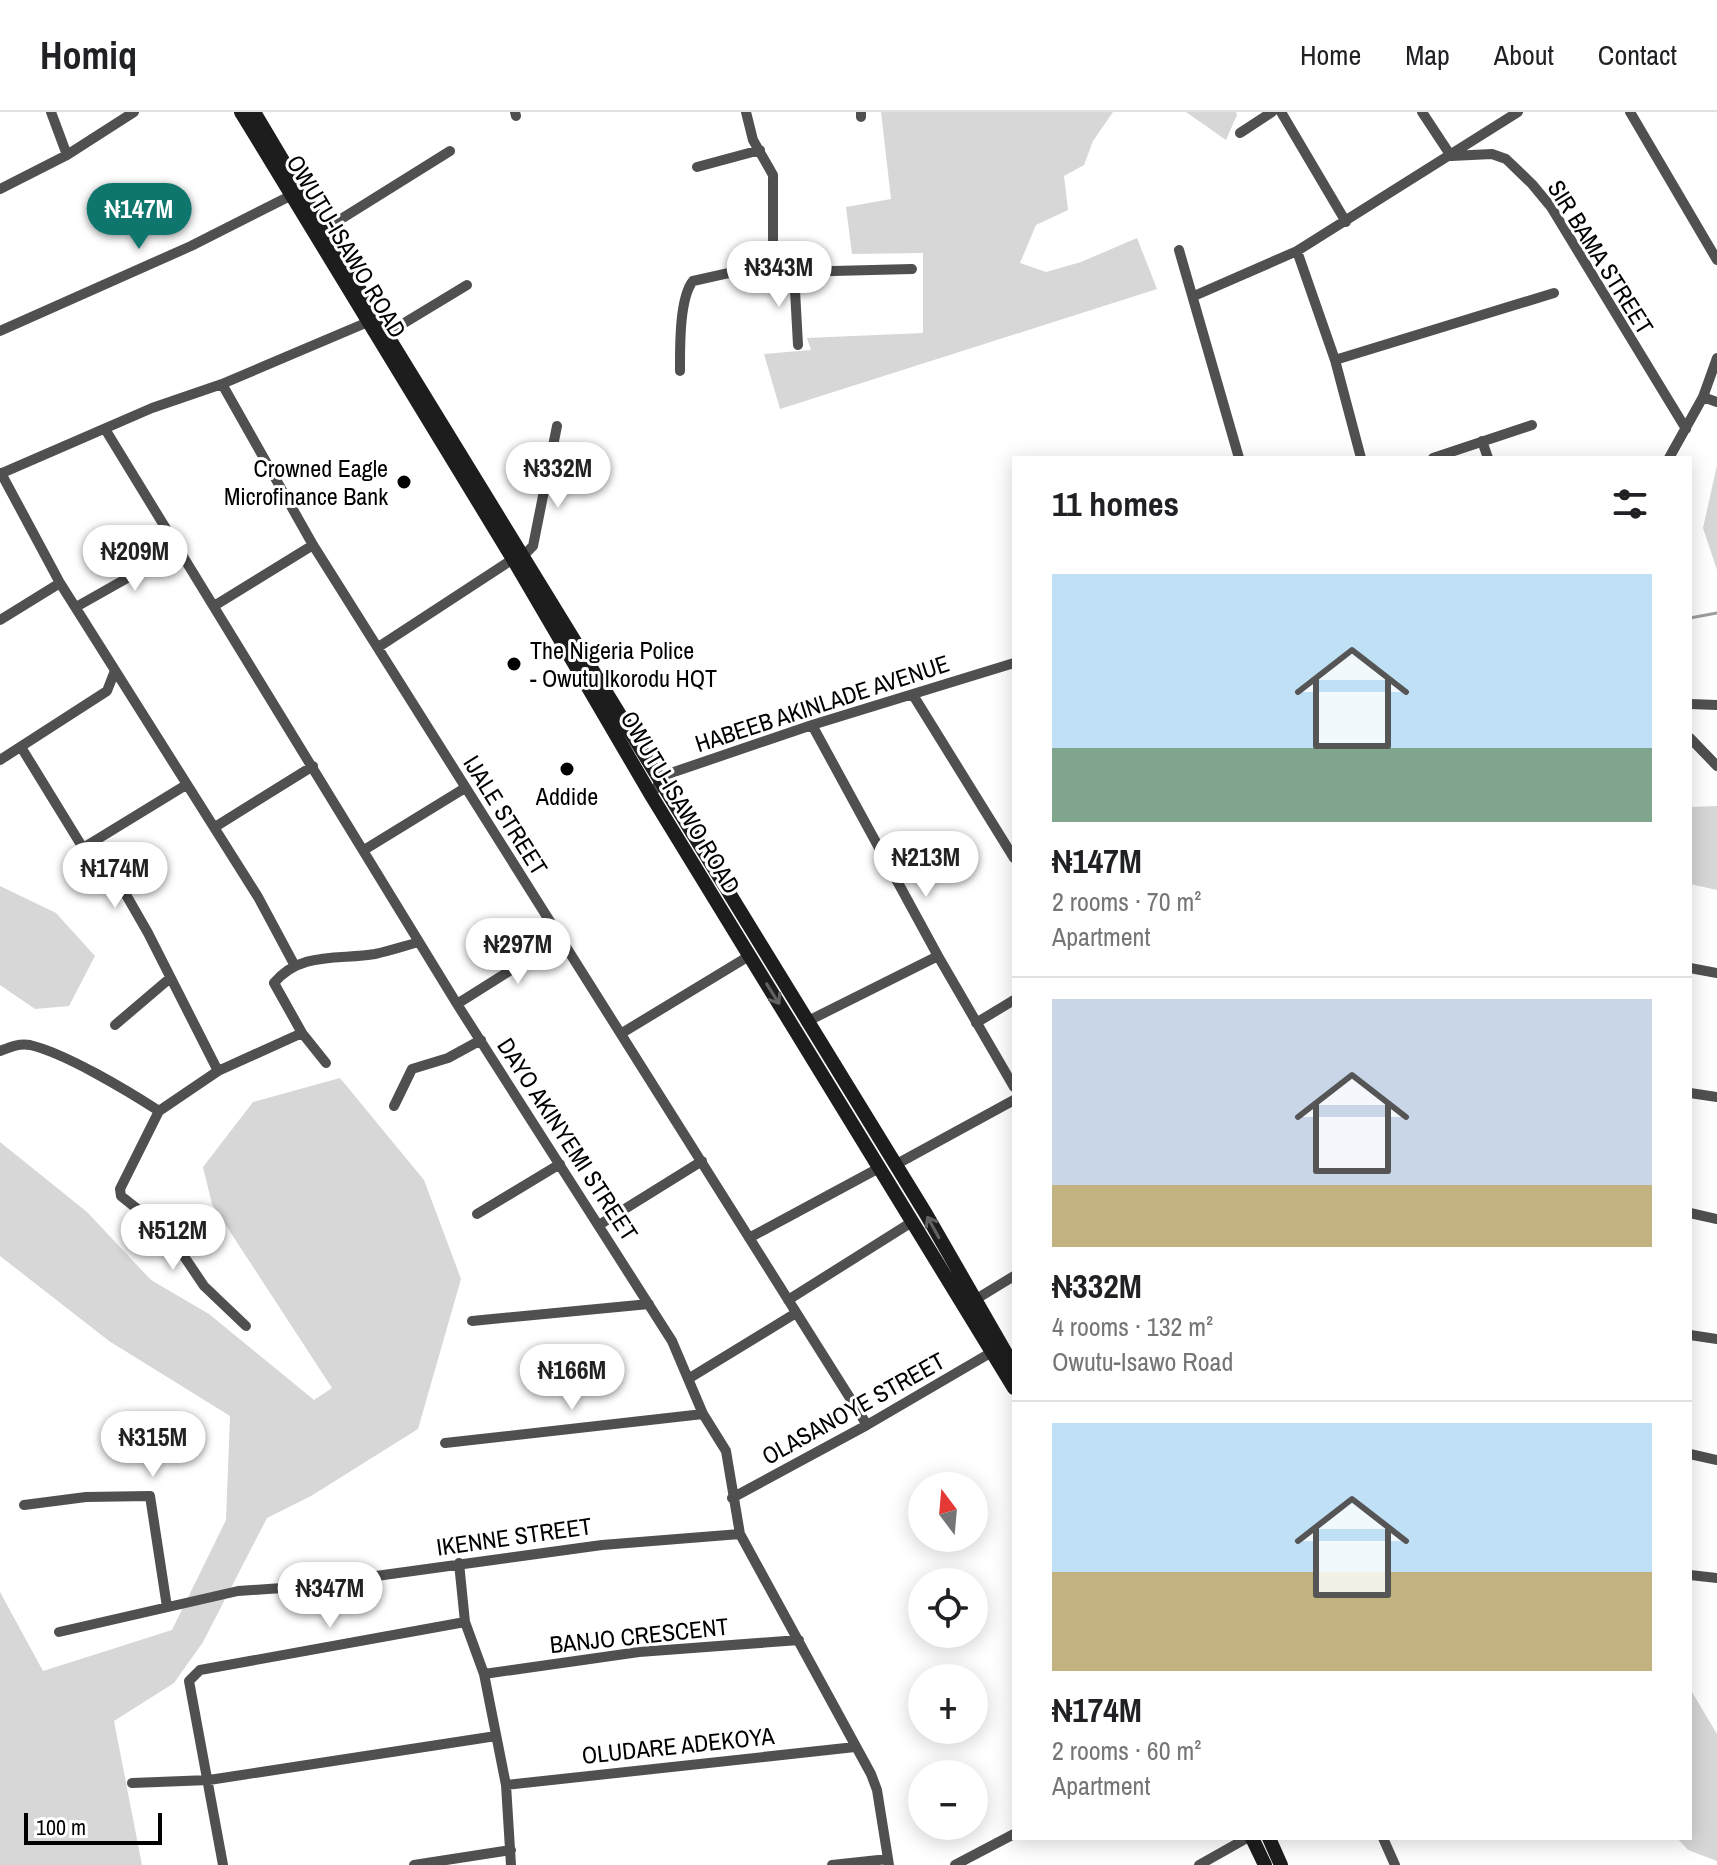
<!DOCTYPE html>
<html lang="en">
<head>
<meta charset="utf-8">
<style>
	:root { --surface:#fff; --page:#f6f6f6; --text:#202124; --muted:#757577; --line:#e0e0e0; --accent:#0f766e }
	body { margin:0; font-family:"Archivo Narrow",sans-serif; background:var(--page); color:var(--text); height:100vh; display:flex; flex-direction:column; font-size:30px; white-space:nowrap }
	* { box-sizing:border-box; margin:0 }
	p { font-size:26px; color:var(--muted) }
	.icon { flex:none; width:44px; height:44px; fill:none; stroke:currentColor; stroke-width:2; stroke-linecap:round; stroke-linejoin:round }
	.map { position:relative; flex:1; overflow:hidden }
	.drawer { position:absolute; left:1012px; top:344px; width:680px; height:1384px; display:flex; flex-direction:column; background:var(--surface); border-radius:0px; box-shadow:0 4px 20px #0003 }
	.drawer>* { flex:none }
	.needle { width:52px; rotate:344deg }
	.fabs { position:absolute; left:908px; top:1360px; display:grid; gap:16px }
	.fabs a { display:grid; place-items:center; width:80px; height:80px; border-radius:50%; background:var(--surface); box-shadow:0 4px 20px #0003; font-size:40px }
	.scale { position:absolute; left:24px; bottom:20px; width:138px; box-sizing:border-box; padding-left:8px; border:4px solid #000; border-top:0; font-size:22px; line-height:28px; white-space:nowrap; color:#000; -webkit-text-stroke:6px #fff; paint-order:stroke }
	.price { position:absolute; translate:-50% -68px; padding:0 18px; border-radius:28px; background:#fff; color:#222; font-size:26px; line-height:52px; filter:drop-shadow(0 2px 4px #0008) }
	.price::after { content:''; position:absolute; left:50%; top:48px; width:24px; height:18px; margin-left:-12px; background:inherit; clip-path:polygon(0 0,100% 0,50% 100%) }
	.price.selected { background:var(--accent); color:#fff }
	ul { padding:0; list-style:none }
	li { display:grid; align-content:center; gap:16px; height:424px; padding:0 40px }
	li+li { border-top:2px solid var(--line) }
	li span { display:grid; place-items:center; height:248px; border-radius:0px; color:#555 }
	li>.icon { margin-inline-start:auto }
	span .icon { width:144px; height:144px; fill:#fffc; stroke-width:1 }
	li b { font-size:34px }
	h2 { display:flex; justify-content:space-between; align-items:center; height:96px; padding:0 40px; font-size:34px }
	header { display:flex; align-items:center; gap:48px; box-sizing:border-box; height:112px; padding:0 40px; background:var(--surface); border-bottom:2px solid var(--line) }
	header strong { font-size:38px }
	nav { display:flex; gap:44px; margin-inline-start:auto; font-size:28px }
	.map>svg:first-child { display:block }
	.green { fill:#d7d7d7 }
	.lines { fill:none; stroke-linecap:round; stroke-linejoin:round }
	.stream { stroke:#9e9e9e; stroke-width:3 }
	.street { stroke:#505050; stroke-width:10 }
	.secondary { stroke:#1d1d1d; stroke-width:14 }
	.oneway { stroke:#616161 }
	.poi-dot { fill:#000; stroke:#fff; stroke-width:3 }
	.labels { text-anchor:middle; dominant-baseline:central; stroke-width:6; stroke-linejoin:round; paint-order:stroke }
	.street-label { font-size:24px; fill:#000; stroke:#fff }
	.poi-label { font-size:24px; fill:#000; stroke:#fff; text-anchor:end }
</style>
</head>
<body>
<header>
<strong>Homiq</strong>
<nav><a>Home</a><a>Map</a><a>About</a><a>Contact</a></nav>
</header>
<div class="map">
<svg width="1717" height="1753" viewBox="0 0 1717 1753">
	<rect width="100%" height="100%" fill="#fff"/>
	<!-- green -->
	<path class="green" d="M881 0H1113L1093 29 1084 53 1064 64 1068 98 1036 113 1020 151 1046 160 1081 150 1137 126 1157 177 780 297 764 242 811 238 807 226 923 221V141L852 142 846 95 891 87Z
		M1186 0H1236L1237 3 1226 28Z
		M1717 353V458L1703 416Z
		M1717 694V778L1690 772V695Z
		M0 774 56 801 95 844 69 894 35 897 0 873Z
		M340 966 424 1068 461 1167 418 1317 311 1384 267 1406 203 1530 174 1571 114 1609 142 1753H0V1480L43 1559 172 1518 226 1408 230 1304 109 1229 0 1144V1030L87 1100 151 1168 209 1202 314 1288 332 1276 212 1092 203 1055 253 990Z
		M1690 1569 1692 1580 1717 1622V1749L1688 1738 1677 1726H1690Z"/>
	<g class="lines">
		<!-- stream -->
		<path class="stream" d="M1690 506 1717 501"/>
		<!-- street -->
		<path class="street" d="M51 0 67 43
			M515 0 516 4
			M746 0 753 28 773 63V151
			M861 0V5
			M1281 0 1346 110
			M1422 0 1451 44 1492 42 1506 47 1532 72 1551 95 1686 317
			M1630 0 1717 148
			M1240 21 1272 0
			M697 55 760 38
			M0 77 67 43 134 0
			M325 117 450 39
			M1179 138 1239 346
			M1297 139 1335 248 1361 346
			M794 160 798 233
			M1194 184 1297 139 1518 0
			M0 219 191 134 290 84
			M386 222 467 173
			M1335 248 1554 181
			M680 259C680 237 679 186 693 169L773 151 794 160 912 157
			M222 272 313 433 867 1313
			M1703 285 1717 290
			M105 317 457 892 672 1229 703 1302 726 1339 740 1422 871 1662 877 1678 889 1753
			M1482 329 1488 346
			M1433 346 1532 313
			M1669 346 1703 285 1717 246
			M1 361 60 471 258 785 295 854
			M0 362 152 296 222 272 368 210
			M524 443 533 434 557 314
			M214 494 313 433
			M76 495 177 438
			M0 508 60 471
			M380 534 513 447
			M913 583 1014 746
			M1690 592 1717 593
			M812 613 938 844 1014 975
			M1690 626 1717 654
			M21 635 83 736 117 767 148 821 218 959
			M0 648 107 579 114 561
			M651 683 665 663 812 613 1014 551
			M215 715 313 654
			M83 736 186 673
			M364 738 465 676
			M1690 856 1717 861
			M457 892 560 827
			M806 910 938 844
			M976 911 1014 888
			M115 913 169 867
			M302 921 326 951
			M622 921 749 844
			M0 939C10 935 19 931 30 933 65 941 128 979 159 999L218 959 302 921 274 871C300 839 340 848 375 842 390 839 404 834 419 830
			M1690 981 1717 985
			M394 994 412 957 448 946 481 928
			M159 999 120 1077 121 1084 169 1122 204 1174 246 1214
			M895 1053 1014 988
			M1690 1101 1717 1107
			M477 1102 560 1052
			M599 1113 702 1049
			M749 1126 879 1056
			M788 1188 912 1110
			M973 1189 1014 1164
			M472 1209 649 1192
			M1690 1223 1717 1227
			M688 1267 796 1201
			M445 1331 703 1302
			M1690 1342 1717 1348
			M732 1386 867 1313 992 1240
			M24 1393 86 1385 150 1384 167 1495
			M459 1451 465 1510 484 1562 506 1673 511 1753
			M1690 1463 1717 1466
			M59 1520 238 1479 296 1475 602 1433 740 1422
			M484 1562 639 1540 799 1528
			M132 1671 209 1668 496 1624
			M506 1673 855 1635
			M1383 1726 1395 1753
			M223 1753 189 1569 200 1558 465 1510
			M414 1753 511 1738
			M832 1753 888 1747
			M955 1753 1014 1722
			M1199 1753 1247 1726"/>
		<!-- secondary -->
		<path class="secondary" d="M241 0 513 447 651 683 1014 1276
			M254 0 376 205 926 1102 1014 1255
			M1252 1726 1265 1753
			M1269 1726 1281 1753"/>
	</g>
	<!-- one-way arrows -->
	<defs><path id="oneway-shaft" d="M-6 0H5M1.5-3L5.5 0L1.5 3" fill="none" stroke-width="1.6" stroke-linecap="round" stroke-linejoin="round" transform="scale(2)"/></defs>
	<g class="oneway">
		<use href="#oneway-shaft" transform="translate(773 882) rotate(58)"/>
		<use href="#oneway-shaft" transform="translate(933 1115) rotate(-119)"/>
	</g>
	<!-- markers -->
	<g class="poi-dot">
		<circle cx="404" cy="370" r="8"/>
		<circle cx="514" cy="552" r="8"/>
		<circle cx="567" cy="657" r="8"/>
	</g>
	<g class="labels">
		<!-- street labels -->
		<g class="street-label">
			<text transform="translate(347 134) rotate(59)">OWUTU-ISAWO ROAD</text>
			<text transform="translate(1601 145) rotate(58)">SIR BAMA STREET</text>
			<text transform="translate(822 591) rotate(-18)">HABEEB AKINLADE AVENUE</text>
			<text transform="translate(681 690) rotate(59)">OWUTU-ISAWO ROAD</text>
			<text transform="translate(506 703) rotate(58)">IJALE STREET</text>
			<text transform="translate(568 1027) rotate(57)">DAYO AKINYEMI STREET</text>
			<text transform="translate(853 1296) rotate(-29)">OLASANOYE STREET</text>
			<text transform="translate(514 1424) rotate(-8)">IKENNE STREET</text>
			<text transform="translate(639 1523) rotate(-6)">BANJO CRESCENT</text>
			<text transform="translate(678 1633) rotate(-6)">OLUDARE ADEKOYA</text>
		</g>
		<!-- poi labels -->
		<g class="poi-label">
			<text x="388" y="356">Crowned Eagle<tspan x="388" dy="28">Microfinance Bank</tspan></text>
			<text x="530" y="538" text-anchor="start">The Nigeria Police<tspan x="530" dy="28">- Owutu Ikorodu HQT</tspan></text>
			<text x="567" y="684" text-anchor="middle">Addide</text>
		</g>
	</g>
</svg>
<div class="fabs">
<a><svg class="needle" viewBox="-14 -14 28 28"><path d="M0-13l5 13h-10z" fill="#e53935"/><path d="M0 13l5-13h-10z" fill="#757577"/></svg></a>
<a><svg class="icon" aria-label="locate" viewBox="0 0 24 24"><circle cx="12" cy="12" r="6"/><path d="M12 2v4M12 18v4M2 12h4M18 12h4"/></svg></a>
<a>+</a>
<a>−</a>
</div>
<div class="scale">100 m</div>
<b class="price selected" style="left:139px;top:139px">₦147M</b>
<b class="price" style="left:779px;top:197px">₦343M</b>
<b class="price" style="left:558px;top:398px">₦332M</b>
<b class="price" style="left:135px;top:481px">₦209M</b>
<b class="price" style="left:926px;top:787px">₦213M</b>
<b class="price" style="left:115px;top:798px">₦174M</b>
<b class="price" style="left:518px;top:874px">₦297M</b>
<b class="price" style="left:173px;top:1160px">₦512M</b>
<b class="price" style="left:572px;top:1300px">₦166M</b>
<b class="price" style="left:153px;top:1367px">₦315M</b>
<b class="price" style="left:330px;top:1518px">₦347M</b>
<section class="drawer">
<h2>11 homes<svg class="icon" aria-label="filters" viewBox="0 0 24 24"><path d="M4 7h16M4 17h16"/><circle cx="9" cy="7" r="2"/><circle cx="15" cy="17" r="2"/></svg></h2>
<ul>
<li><span style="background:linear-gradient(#bfe0f5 70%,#7fa58c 0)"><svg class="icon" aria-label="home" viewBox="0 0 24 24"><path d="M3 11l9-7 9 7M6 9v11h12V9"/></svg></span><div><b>₦147M</b><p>2 rooms · 70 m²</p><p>Apartment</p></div></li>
<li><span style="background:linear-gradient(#c9d6e8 75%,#c2b280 0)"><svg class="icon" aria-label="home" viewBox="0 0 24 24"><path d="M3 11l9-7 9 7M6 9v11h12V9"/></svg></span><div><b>₦332M</b><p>4 rooms · 132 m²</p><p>Owutu-Isawo Road</p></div></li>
<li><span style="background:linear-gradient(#bfe0f5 60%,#c2b280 0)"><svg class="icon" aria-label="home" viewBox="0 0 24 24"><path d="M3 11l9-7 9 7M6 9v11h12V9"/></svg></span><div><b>₦174M</b><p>2 rooms · 60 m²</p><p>Apartment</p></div></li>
</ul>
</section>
</div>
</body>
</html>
